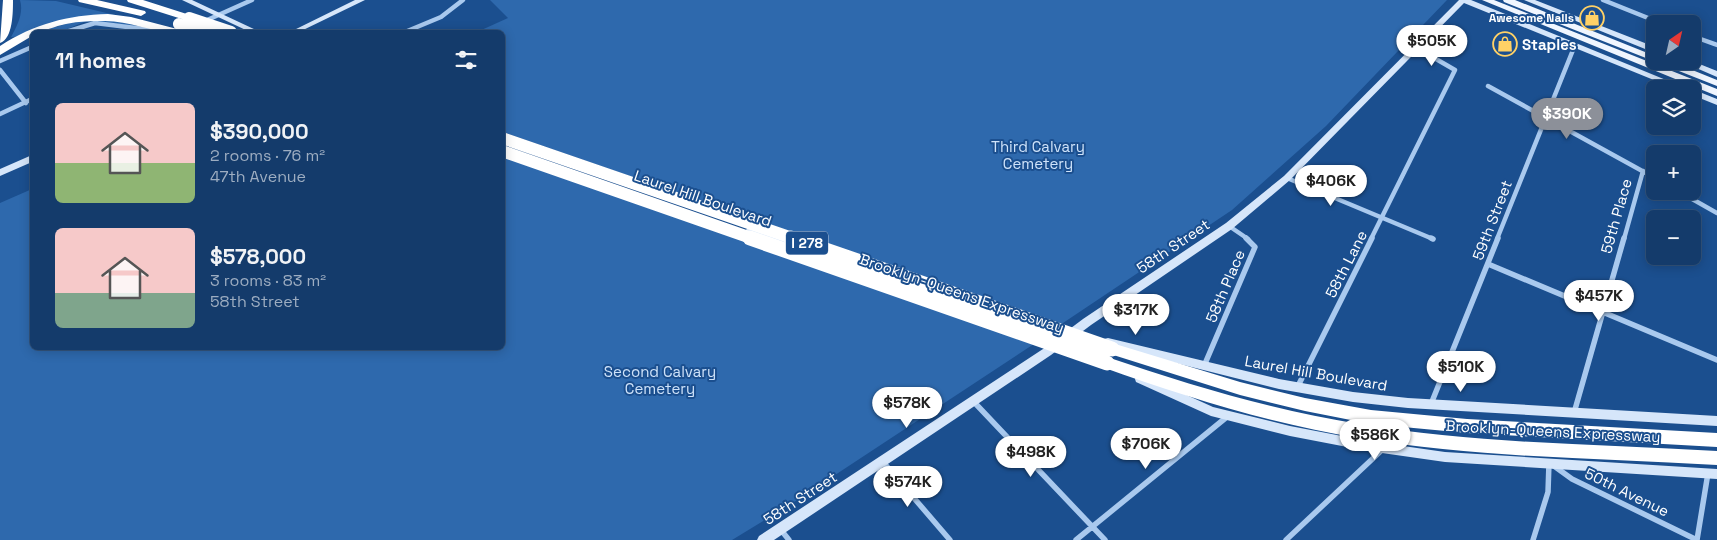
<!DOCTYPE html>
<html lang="en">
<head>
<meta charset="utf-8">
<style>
	:root { --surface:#143b6b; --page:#214673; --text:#f1f3f6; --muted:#9dadc1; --line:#33557e; --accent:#8c9099 }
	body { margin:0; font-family:"Space Grotesk",sans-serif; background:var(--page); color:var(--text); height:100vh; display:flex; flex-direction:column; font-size:19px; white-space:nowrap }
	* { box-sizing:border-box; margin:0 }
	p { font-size:16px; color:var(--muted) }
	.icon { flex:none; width:28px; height:28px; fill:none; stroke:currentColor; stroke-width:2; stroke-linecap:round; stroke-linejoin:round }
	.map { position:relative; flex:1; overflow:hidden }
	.side { position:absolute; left:30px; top:30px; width:475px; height:320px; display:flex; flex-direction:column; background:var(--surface); border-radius:8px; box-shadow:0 2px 12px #0003,0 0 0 1px var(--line) }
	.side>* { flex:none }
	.needle { width:32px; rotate:34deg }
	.tools { position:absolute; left:1646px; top:15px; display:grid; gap:10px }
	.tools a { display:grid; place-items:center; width:55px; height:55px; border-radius:8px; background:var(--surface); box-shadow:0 2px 12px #0003,0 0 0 1px var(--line); font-size:25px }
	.price { position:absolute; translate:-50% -42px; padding:0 11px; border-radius:18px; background:#fff; color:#222; font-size:16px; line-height:32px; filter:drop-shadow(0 1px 2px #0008) }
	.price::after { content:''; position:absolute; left:50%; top:30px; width:15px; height:11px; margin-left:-8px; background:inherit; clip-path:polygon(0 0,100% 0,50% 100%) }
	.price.selected { background:var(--accent); color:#fff }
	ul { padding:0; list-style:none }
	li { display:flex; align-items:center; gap:15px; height:125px; padding:0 25px }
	li span { display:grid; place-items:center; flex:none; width:140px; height:100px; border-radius:8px; color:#555 }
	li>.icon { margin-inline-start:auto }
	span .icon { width:60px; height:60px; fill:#fffc; stroke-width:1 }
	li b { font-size:21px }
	h2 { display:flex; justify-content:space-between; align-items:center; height:60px; padding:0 25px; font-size:21px }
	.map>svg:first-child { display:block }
	.green { fill:#2e69ad }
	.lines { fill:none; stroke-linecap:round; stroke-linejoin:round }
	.street-far1 { stroke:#a9c9ee; stroke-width:4.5 }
	.street { stroke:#a9c9ee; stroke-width:5.5 }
	.secondary { fill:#d6e6fa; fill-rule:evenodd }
	.primary { fill:#f0f6ff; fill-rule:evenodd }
	.highway { fill:#fff; fill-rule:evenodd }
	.highway-bridge-far1 { stroke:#fff; stroke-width:12 }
	.highway-bridge { stroke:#fff; stroke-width:15 }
	.labels { text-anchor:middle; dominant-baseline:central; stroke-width:4; stroke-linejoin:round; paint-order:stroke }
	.far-poi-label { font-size:12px; font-weight:bold; fill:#fff; stroke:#1b4f8f; text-anchor:end }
	.shield { fill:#1b4f8f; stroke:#bbcadd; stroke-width:1 }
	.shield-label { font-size:14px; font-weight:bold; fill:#fff }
	.poi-label { font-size:15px; font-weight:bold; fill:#fff; stroke:#1b4f8f; text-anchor:start }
	.park-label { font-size:15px; fill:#cfe3fa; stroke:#1b4f8f }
	.street-label { font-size:15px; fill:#fff; stroke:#1b4f8f }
</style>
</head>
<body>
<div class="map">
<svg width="1717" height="540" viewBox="0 0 1717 540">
	<rect width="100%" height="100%" fill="#1b4f8f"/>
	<!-- green -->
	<path class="green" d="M20 0 56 1 115 15C90 16 68 17 44 26 33 29 23 37 11 37 17 26 24 13 20 0Z
		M490 0H1447L1326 126 1232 210 1060 325 503 132 502 32H477L508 18Z
		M110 19 147 28 94 21 84 22 60 32H38L80 20Z
		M503 155 1037 342 791 504 732 540H0V203L32 189V348H502Z"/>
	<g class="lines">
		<!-- street-far1 -->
		<path class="street-far1" d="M1603 0 1663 24
			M205 21 252 0
			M66 32 95 23 168 32
			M405 32 441 17 463 0
			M1692 36 1717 45
			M0 61 32 47
			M0 70 26 103
			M1488 86 1655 178
			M0 114 32 99
			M1287 178 1433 239
			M1678 191 1717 213
			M1229 226 1248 239
			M1371 239 1455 70 1417 48
			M1497 239 1575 45
			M1624 239 1643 171"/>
		<!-- street -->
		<path class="street" d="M1431 238 1433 239
			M1488 264 1717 360
			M1204 366 1255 247 1246 238
			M1297 388 1372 238
			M973 401 1105 540
			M1431 404 1498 238
			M1574 413 1624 238
			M883 462 950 540
			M1554 466 1572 479 1697 540
			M781 530 789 540
			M1076 540 1228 416
			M1286 540 1383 449
			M1533 540 1548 492 1549 463
			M1697 540 1708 473"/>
		<!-- secondary -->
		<path class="secondary" d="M182 0H192L260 32H250Z
			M355 0H365L299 32H290Z
			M1459 0H1471L1688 89H1676L1464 3 1290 180 1232 229 1091 325 1051 355 774 540H757L759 536 1043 349 1083 319 1226 223 1284 176Z
			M1524 0H1535L1655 47V53Z
			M1680 61H1692L1717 71V77Z
			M1692 89 1717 99V105L1692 95Z
			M32 155V162L0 176V169Z
			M751 226 800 243 802 246 797 250 748 233 746 230 748 227Z
			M1108 338 1279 379 1353 392 1408 398 1717 416V426L1408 408 1353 402 1279 389 1108 346 1104 345 1103 342 1104 339Z
			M1140 374 1213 407 1290 426 1368 441 1445 452 1717 469V479L1445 462 1368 451 1290 436 1211 416 1136 382 1135 379 1136 376Z"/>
		<!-- primary -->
		<path class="primary" d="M1482 0H1494L1717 89V96Z
			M1503 0H1515L1655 56V61H1670L1717 80V86L1504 2Z"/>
		<!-- highway -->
		<path class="highway" d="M3 0H13C13 12 13 39 0 43Z
			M78 0H97L145 11 146 13 141 16 79 2Z
			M127 0H143L193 16 194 18 193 20H185L128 2Z
			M108 14 131 17 181 30 182 32C159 35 131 21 105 21 92 21 79 21 66 24 55 26 44 32 32 32V36L0 55V46C34 24 68 15 108 14Z
			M1112 343 1240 382 1305 398 1371 410 1467 419 1717 433V447L1467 433 1371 424 1305 411 1240 395 1107 353 1105 349 1107 345Z
			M1107 357C1189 385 1273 410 1359 424 1477 444 1598 444 1717 451V465C1598 458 1478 458 1360 438 1271 424 1186 397 1102 367L1100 363 1102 359Z"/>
		<!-- highway-bridge-far1 -->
		<path class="highway-bridge-far1" d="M189 18 231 32
			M179 24 200 32
			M502 138 795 239
			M502 151 754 239"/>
		<!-- highway-bridge -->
		<path class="highway-bridge" d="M750 238 1107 363
			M791 238 1112 349"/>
	</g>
	<!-- icons -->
	<defs>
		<g id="shop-ring" transform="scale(1.25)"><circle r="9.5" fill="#1b4f8f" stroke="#ffd166" stroke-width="1.5"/><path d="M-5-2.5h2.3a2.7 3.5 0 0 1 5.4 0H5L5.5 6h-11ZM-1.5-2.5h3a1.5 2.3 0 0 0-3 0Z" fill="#ffd166"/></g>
	</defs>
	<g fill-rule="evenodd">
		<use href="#shop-ring" x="1592" y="18"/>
		<use href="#shop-ring" x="1505" y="44"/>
	</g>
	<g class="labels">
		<!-- far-poi labels -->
		<g class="far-poi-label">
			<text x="1574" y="18">Awesome Nails</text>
		</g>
		<!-- shield labels -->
		<rect class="shield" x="786" y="231.5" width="42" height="23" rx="4"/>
		<g class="shield-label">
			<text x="807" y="243">I 278</text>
		</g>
		<!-- poi labels -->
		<g class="poi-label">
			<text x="1522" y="44">Staples</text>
		</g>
		<!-- park labels -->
		<g class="park-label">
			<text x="1038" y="146">Third Calvary<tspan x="1038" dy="17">Cemetery</tspan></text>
			<text x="660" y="371">Second Calvary<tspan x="660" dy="17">Cemetery</tspan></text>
		</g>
		<!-- street labels -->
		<g class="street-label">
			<text transform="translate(703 198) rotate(19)">Laurel Hill Boulevard</text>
			<text transform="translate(1616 216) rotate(-74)">59th Place</text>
			<text transform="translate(1492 220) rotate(-69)">59th Street</text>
			<text transform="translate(1173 246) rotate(-34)">58th Street</text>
			<text transform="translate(1346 264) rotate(-63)">58th Lane</text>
			<text transform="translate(1225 286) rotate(-67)">58th Place</text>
			<text transform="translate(962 293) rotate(19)">Brooklyn-Queens Expressway</text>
			<text transform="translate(1316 373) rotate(10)">Laurel Hill Boulevard</text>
			<text transform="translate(1553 431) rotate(3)">Brooklyn-Queens Expressway</text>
			<text transform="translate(1627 492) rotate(26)">50th Avenue</text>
			<text transform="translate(800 498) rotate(-33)">58th Street</text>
		</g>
	</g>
</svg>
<div class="tools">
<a><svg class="needle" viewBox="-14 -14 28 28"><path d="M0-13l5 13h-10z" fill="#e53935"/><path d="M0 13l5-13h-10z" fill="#9dadc1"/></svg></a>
<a><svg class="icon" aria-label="layers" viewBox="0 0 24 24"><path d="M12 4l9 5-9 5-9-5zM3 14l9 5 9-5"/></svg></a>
<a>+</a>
<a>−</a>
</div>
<b class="price" style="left:1432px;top:67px">$505K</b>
<b class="price selected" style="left:1567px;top:140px">$390K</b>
<b class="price" style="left:1331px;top:207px">$406K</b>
<b class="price" style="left:1599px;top:322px">$457K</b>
<b class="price" style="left:1136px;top:336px">$317K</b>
<b class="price" style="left:1461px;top:393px">$510K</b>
<b class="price" style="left:907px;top:429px">$578K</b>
<b class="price" style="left:1375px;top:461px">$586K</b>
<b class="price" style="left:1146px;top:470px">$706K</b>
<b class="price" style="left:1031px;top:478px">$498K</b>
<b class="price" style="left:908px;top:508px">$574K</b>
<section class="side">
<h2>11 homes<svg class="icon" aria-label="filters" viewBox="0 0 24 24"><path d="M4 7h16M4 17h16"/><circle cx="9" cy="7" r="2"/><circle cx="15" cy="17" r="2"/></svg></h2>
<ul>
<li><span style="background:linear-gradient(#f6c9c9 60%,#8fb573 0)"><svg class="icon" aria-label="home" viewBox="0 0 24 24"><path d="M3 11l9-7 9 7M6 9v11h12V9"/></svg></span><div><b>$390,000</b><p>2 rooms · 76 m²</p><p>47th Avenue</p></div></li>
<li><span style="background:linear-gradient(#f6c9c9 65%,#7fa58c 0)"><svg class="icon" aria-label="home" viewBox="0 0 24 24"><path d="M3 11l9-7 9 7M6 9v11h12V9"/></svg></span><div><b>$578,000</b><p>3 rooms · 83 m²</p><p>58th Street</p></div></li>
</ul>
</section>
</div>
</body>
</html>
